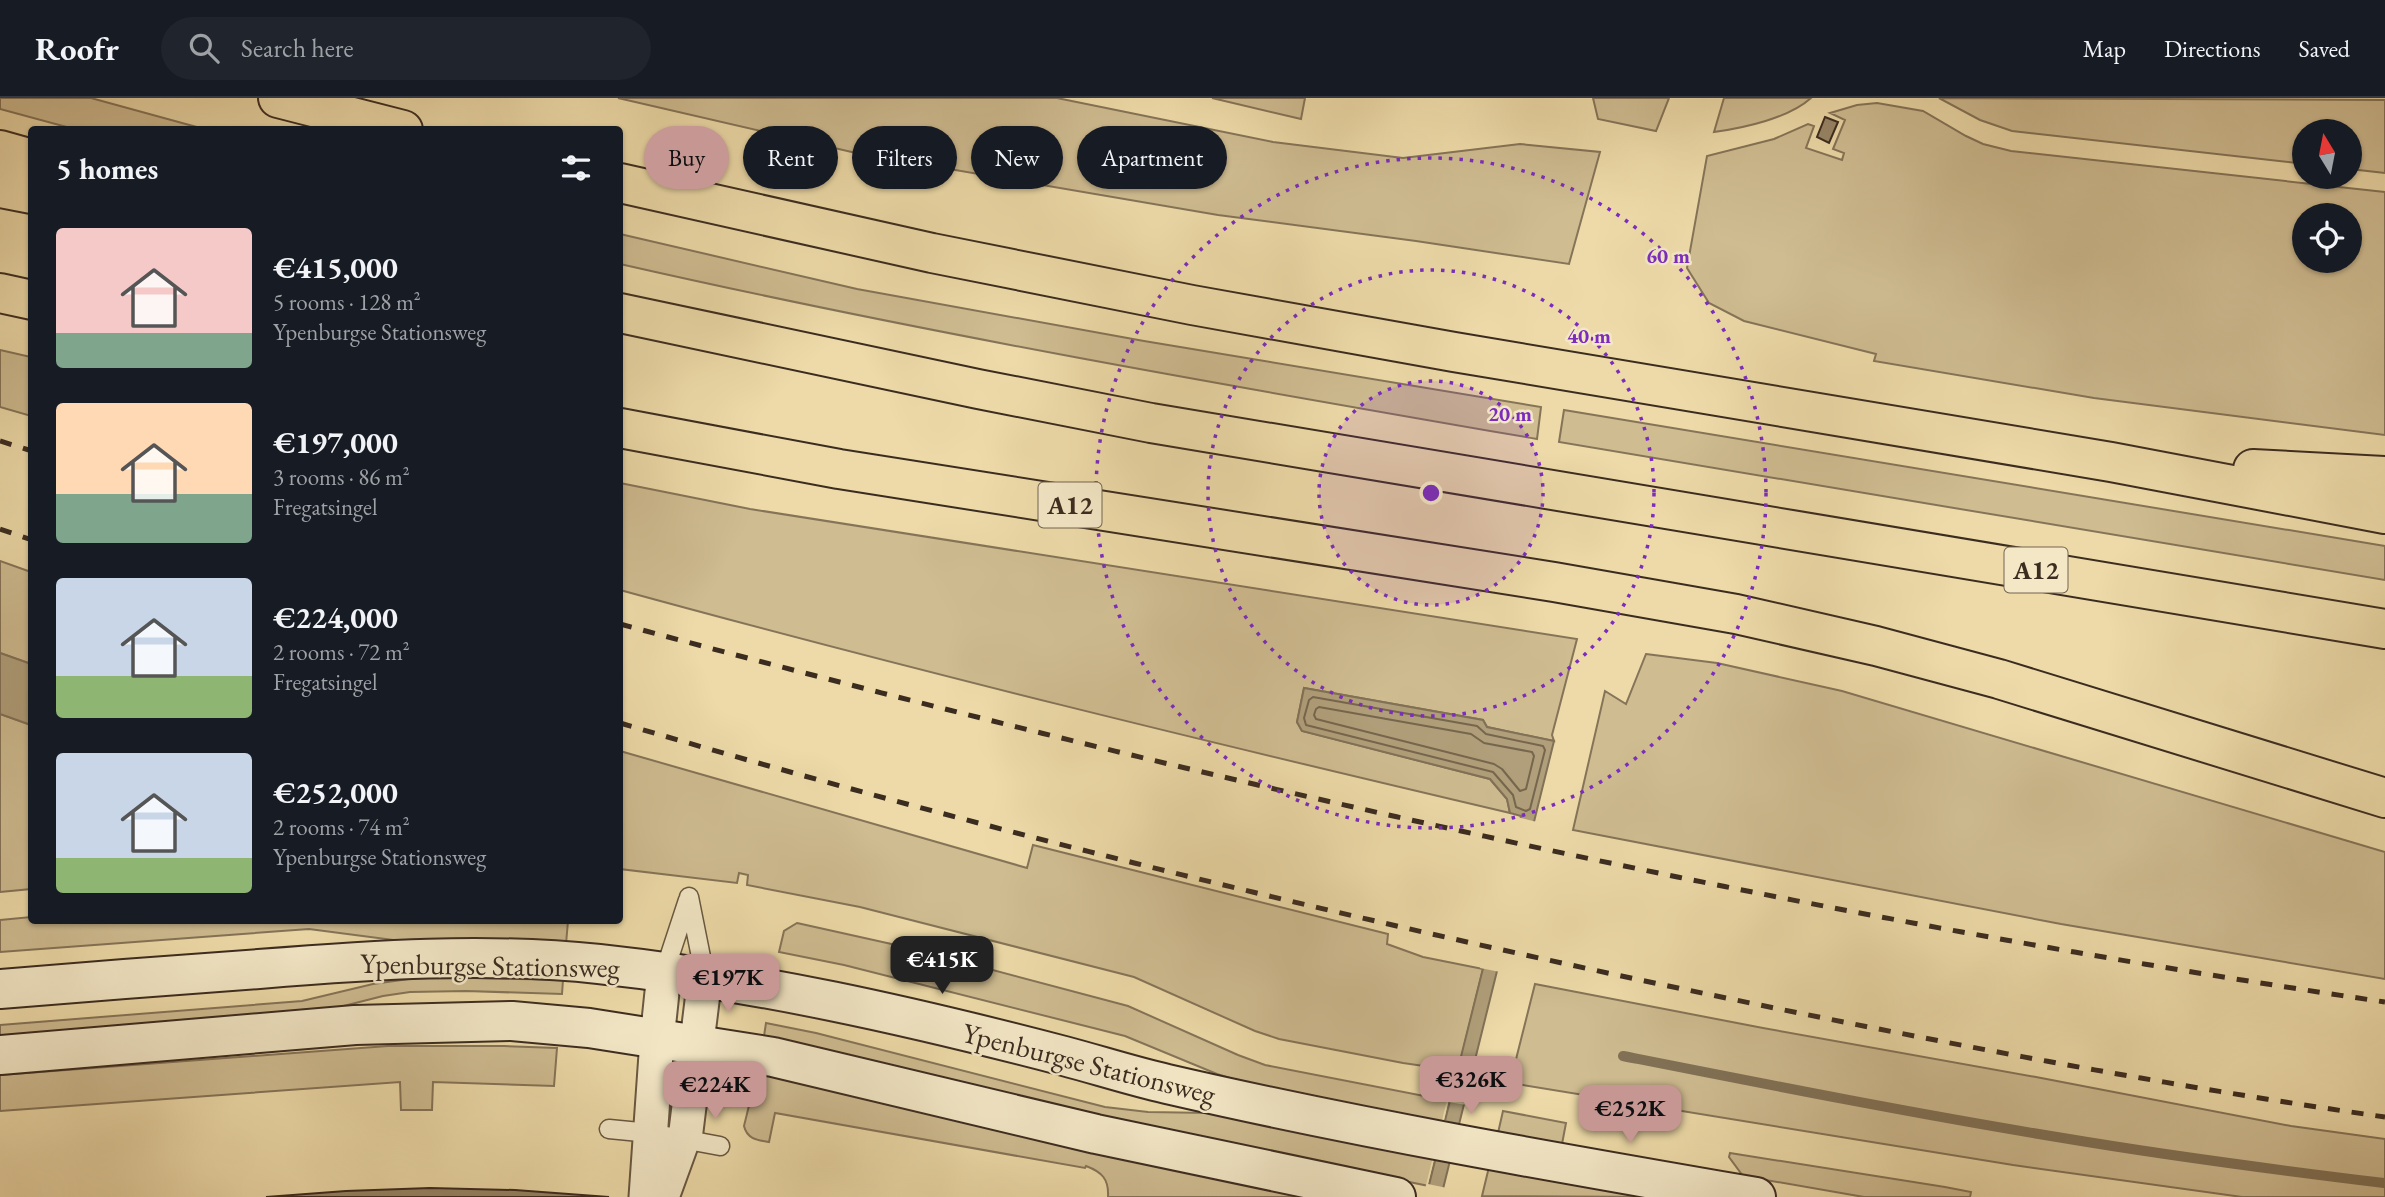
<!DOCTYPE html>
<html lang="en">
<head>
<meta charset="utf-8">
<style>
	:root { --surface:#171b24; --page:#20242c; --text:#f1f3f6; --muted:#9ea1a6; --line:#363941; --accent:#c59692 }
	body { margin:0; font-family:"EB Garamond",serif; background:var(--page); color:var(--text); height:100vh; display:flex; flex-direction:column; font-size:26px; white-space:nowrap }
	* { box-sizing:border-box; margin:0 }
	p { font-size:23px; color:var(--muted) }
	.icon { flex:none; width:38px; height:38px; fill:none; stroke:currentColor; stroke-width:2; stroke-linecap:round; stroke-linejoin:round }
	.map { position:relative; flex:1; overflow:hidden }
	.panel { position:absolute; left:28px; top:28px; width:595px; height:798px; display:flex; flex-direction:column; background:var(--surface); border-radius:7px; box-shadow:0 2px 5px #0004 }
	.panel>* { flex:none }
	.banner { position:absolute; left:644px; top:28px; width:665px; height:63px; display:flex; gap:14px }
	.needle { width:46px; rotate:350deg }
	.fabs { position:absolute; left:2292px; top:21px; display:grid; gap:14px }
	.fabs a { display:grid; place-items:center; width:70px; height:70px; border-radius:50%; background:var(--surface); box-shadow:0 2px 5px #0004; font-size:35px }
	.price { position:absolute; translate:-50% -60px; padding:0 16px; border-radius:14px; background:var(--accent); color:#111; font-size:23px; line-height:46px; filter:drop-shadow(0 2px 4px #0008) }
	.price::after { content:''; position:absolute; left:50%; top:42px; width:21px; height:16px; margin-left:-10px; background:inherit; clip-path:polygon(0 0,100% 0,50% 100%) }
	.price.on { background:#222; color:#fff }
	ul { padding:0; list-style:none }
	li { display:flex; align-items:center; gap:21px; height:175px; padding:0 28px }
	li span { display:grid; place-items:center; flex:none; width:196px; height:140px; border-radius:7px; color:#555 }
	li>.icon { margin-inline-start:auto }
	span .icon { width:84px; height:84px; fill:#fffc; stroke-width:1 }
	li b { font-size:30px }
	h2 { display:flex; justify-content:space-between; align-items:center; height:84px; padding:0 28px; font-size:30px }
	.tag { padding:0 24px; border-radius:32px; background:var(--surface); box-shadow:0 2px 5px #0004; font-size:24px; line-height:63px }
	.tag.on { background:var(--accent); color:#111 }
	header { display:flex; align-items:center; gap:42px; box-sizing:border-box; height:98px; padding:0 35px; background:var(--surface); border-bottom:2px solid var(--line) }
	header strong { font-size:33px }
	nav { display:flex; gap:38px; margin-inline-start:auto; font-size:24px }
	.search { width:490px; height:63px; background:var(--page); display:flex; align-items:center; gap:18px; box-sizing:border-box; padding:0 24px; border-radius:38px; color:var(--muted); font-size:26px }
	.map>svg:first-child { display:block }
	.green { fill:#cfbc91; stroke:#857458; stroke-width:2; fill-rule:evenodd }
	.water { fill:#b09f7a; stroke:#817156; stroke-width:2 }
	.pier { fill:#eddaa8 }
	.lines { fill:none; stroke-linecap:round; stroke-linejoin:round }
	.shore { stroke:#76664d; stroke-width:2 }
	.stream { stroke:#817156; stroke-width:10 }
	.building { fill:#988667; stroke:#3b2c20; stroke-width:2 }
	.service-casing { stroke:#685842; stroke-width:21 }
	.minor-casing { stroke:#685842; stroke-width:37 }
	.secondary-casing { stroke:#3b2c20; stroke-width:42 }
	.motorway-casing { stroke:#3b2c20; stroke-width:42 }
	.service { stroke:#f3e7c6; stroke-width:18 }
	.minor { stroke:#f3e7c6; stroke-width:33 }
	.secondary { stroke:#f3e7c6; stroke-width:38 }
	.motorway { stroke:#eddaa8; stroke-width:38 }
	.rail { stroke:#3b2c20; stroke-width:5; stroke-dasharray:12 12; stroke-linecap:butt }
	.ring { fill:none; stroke:#7b2cbf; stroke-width:3.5; stroke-dasharray:3.5 7 }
	.labels { text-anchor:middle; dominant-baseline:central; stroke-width:5; stroke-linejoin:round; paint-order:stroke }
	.shield { fill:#f3e7c6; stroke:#726452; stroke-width:2 }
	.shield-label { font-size:26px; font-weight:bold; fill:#3b2c20 }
	.street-label { font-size:28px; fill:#3b2c20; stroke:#f3e7c6 }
	.centre { fill:#7b2cbf; stroke:#f3e7c6; stroke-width:3.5 }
	.ring-label { font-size:21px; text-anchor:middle; font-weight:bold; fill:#7b2cbf; stroke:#f3e7c6; stroke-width:5; stroke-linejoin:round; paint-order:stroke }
</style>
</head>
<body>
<header>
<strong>Roofr</strong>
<div class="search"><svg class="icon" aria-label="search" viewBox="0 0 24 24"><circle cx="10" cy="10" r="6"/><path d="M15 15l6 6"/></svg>Search here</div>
<nav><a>Map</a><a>Directions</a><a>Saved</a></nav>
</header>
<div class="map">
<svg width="2385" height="1099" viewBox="0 0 2385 1099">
	<rect width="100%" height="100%" fill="#eddaa8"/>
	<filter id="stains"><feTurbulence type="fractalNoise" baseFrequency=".00286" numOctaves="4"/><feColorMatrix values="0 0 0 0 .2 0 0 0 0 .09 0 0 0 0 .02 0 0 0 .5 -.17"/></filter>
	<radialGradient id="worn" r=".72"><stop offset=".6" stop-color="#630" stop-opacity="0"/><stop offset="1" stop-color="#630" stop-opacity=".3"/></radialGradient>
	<!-- green -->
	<path class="green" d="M0 0H91L204 31H74L0 11Z
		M618 0H1057L1273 44 1403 60 1520 46 1600 54 1569 166 1416 143 1218 117 856 55Z
		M1212 0H1305L1301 21Z
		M1593 0H1669L1656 33 1598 21Z
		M1724 0H1811C1789 20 1744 30 1714 34Z
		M1939 0 2385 2V75L2350 71V33H2305V66L2012 33 1980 22Z
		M1877 5 1923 13 1966 38 1983 46 2011 53 2385 94V337L2094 300 1874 263 1876 256 1744 223 1709 205 1687 170 1707 58 1774 41 1808 26 1814 28 1806 50 1842 62 1844 55 1833 51 1845 22 1830 15 1857 7ZM2305 117H2350V163H2305Z
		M620 136 857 191 1144 243 1541 309 1537 341C1230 288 923 235 620 166Z
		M0 252 31 259V318L0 309Z
		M1564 312 2385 448V482L1559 344Z
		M620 385 750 411 1577 541 1552 637 1554 643 1487 629 1483 622 1304 590 1297 624 1302 633 1490 681 1507 701 1510 715C1212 645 915 573 620 492Z
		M0 463 31 474V566L0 555Z
		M1646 556 1717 565 1842 593 2385 754V881L2061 826 1573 732 1605 593 1626 606Z
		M0 616 31 627V791L0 794Z
		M620 653 1027 770 1033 747 1388 836 1387 846 1423 859 1483 871 1458 973 1403 965 1279 941 1255 933 1134 879 860 809 747 787 748 777 739 775 737 785 620 771Z
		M31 819 32 822 568 823 566 846 401 843 309 831 0 854V822Z
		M797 825 914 851 1128 908 1238 957 1265 967 1450 1003 1445 1025 1236 982 1217 976 1125 938 844 867 779 854 784 833Z
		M423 879 563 882 562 896 466 893 410 894 383 898 308 917 0 941V927L302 903 373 886Z
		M1535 886 1763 930 2036 979 2291 1028 2385 1041V1099H2242L2013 1067 1510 985Z
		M766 925 816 935 1105 1009 1148 1014 1210 1015 1436 1059 1429 1088 1202 1042 764 938Z
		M388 948H504L557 950 554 988 433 984 432 1012H401L400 984 0 1013V977Z
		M757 975 1124 1061 1301 1099H1108C1109 1081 1102 1074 1086 1068L1085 1070 775 1015 769 1044C757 1042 747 1041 744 1028Z
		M1503 1013 1566 1025 1562 1046 1498 1035Z
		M1730 1055 1945 1089 1971 1094 1970 1099H1864L1743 1078 1729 1059Z
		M1489 1069 1656 1099 1482 1098Z"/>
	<!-- water -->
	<path class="water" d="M0 555 31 566V627L0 616Z
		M1304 590 1483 622 1487 629 1554 643 1441 1099H1426L1521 718 1510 715 1507 701 1490 681 1302 633 1297 624Z"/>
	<!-- pier -->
	<path class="pier" d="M1517 719 1537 724 1500 874 1480 870Z
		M1455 970 1475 974 1467 1007 1448 1004 1444 1022 1463 1027 1453 1064 1434 1061 1428 1086 1447 1090 1445 1099H1423Z"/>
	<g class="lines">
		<!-- shore -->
		<path class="shore" d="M1313 599 1477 628 1486 636 1543 648 1545 652 1530 711 1526 713 1516 709 1513 697 1493 674 1306 627 1304 620 1309 602Z
			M1319 609 1471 636 1484 645 1532 654 1534 658 1526 691 1520 693 1502 671 1494 666 1316 621 1314 617 1316 611Z"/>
		<!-- stream -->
		<path class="stream" d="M1623 958C1770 987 1916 1016 2063 1040 2170 1058 2277 1072 2384 1085"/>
	</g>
	<!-- building -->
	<path class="building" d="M1825 19 1838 24 1829 45 1817 39Z
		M430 1090 515 1092 609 1099H266L346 1093Z"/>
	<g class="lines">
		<!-- service casing -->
		<g class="service-casing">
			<path id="service" d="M689 799 705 879
				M664 875 688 802
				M609 1031 650 1035 720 1048"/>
		</g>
		<!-- minor casing -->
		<g class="minor-casing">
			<path id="minor" d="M646 1099 657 942 664 875
				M662 1099 686 1033 705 879"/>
		</g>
		<!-- secondary casing -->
		<g class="secondary-casing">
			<path id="secondary" d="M0 891C86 884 173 877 259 871 371 862 486 854 599 866 756 883 911 918 1064 958 1098 967 1132 978 1167 986 1362 1031 1559 1065 1756 1099
				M0 957 355 927 512 923 589 930 773 959 1096 1036 1396 1099"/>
		</g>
		<!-- motorway casing -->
		<g class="motorway-casing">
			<path id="motorway" d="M278 0 403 32
				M0 52 32 61
				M620 85 932 155 1192 207 1454 254 2111 364 2385 416
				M0 90 32 96
				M0 195 32 202
				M620 215 978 291 1151 325 2385 531
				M620 330 839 371 1554 484 1736 516 1876 548 1999 581 2385 700
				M2253 371 2385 378"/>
		</g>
		<!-- service -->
		<use href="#service" class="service"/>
		<!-- minor -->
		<use href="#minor" class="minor"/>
		<!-- secondary -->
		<use href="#secondary" class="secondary"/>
		<!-- motorway -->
		<use href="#motorway" class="motorway"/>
		<!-- rail -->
		<path class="rail" d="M0 343 32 353
			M0 431 32 442
			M620 526C1201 683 1789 816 2385 904
			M620 625C968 728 1323 815 1678 890 1912 939 2148 985 2385 1019"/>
	</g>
	<!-- distance rings -->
	<circle cx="1431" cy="395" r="112" fill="#7b2cbf" fill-opacity=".12"/>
	<g class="ring">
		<circle cx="1431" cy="395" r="112"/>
		<circle cx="1431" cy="395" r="223"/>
		<circle cx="1431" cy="395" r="335"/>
	</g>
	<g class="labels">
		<!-- shield labels -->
		<g class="shield">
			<rect x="1038.5" y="384.5" width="63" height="45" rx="5"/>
			<rect x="2004.5" y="449.5" width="63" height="45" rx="5"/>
		</g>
		<g class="shield-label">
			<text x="1070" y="407">A12</text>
			<text x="2036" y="472">A12</text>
		</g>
		<!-- street labels -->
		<g class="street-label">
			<text transform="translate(490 867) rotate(1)">Ypenburgse Stationsweg</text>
			<text transform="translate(1089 965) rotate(14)">Ypenburgse Stationsweg</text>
		</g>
	</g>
	<circle cx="1431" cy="395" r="10" class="centre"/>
	<g class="ring-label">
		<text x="1668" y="165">60 m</text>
		<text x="1589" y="245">40 m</text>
		<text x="1510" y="323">20 m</text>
	</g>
	<rect width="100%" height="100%" filter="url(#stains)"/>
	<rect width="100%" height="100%" fill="url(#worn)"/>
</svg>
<div class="fabs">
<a><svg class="needle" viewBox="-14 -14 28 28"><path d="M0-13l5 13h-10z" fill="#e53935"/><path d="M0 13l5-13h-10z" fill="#9ea1a6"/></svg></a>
<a><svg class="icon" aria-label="locate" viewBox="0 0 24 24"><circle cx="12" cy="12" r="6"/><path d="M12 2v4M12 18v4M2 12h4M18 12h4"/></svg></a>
</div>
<b class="price on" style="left:942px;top:898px">€415K</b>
<b class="price" style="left:728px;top:916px">€197K</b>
<b class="price" style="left:1471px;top:1018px">€326K</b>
<b class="price" style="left:715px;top:1023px">€224K</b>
<b class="price" style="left:1630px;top:1047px">€252K</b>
<div class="banner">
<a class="tag on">Buy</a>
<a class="tag">Rent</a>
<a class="tag">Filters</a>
<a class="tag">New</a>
<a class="tag">Apartment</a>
</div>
<section class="panel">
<h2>5 homes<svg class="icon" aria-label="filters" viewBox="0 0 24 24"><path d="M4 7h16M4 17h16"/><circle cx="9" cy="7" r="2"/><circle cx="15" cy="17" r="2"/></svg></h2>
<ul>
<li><span style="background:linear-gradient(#f6c9c9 75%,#7fa58c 0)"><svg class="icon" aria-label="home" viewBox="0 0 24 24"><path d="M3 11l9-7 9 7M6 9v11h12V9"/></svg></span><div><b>€415,000</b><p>5 rooms · 128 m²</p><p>Ypenburgse Stationsweg</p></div></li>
<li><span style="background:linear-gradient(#ffd9b3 65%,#7fa58c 0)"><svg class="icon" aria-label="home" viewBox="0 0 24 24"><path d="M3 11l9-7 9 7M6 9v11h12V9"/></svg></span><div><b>€197,000</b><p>3 rooms · 86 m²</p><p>Fregatsingel</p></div></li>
<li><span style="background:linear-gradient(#c9d6e8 70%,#8fb573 0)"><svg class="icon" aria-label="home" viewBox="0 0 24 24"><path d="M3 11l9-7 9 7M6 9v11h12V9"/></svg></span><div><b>€224,000</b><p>2 rooms · 72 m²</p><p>Fregatsingel</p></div></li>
<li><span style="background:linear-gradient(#c9d6e8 75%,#8fb573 0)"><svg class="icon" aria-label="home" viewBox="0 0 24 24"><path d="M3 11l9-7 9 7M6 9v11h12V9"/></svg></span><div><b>€252,000</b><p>2 rooms · 74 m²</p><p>Ypenburgse Stationsweg</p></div></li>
</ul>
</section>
</div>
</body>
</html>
